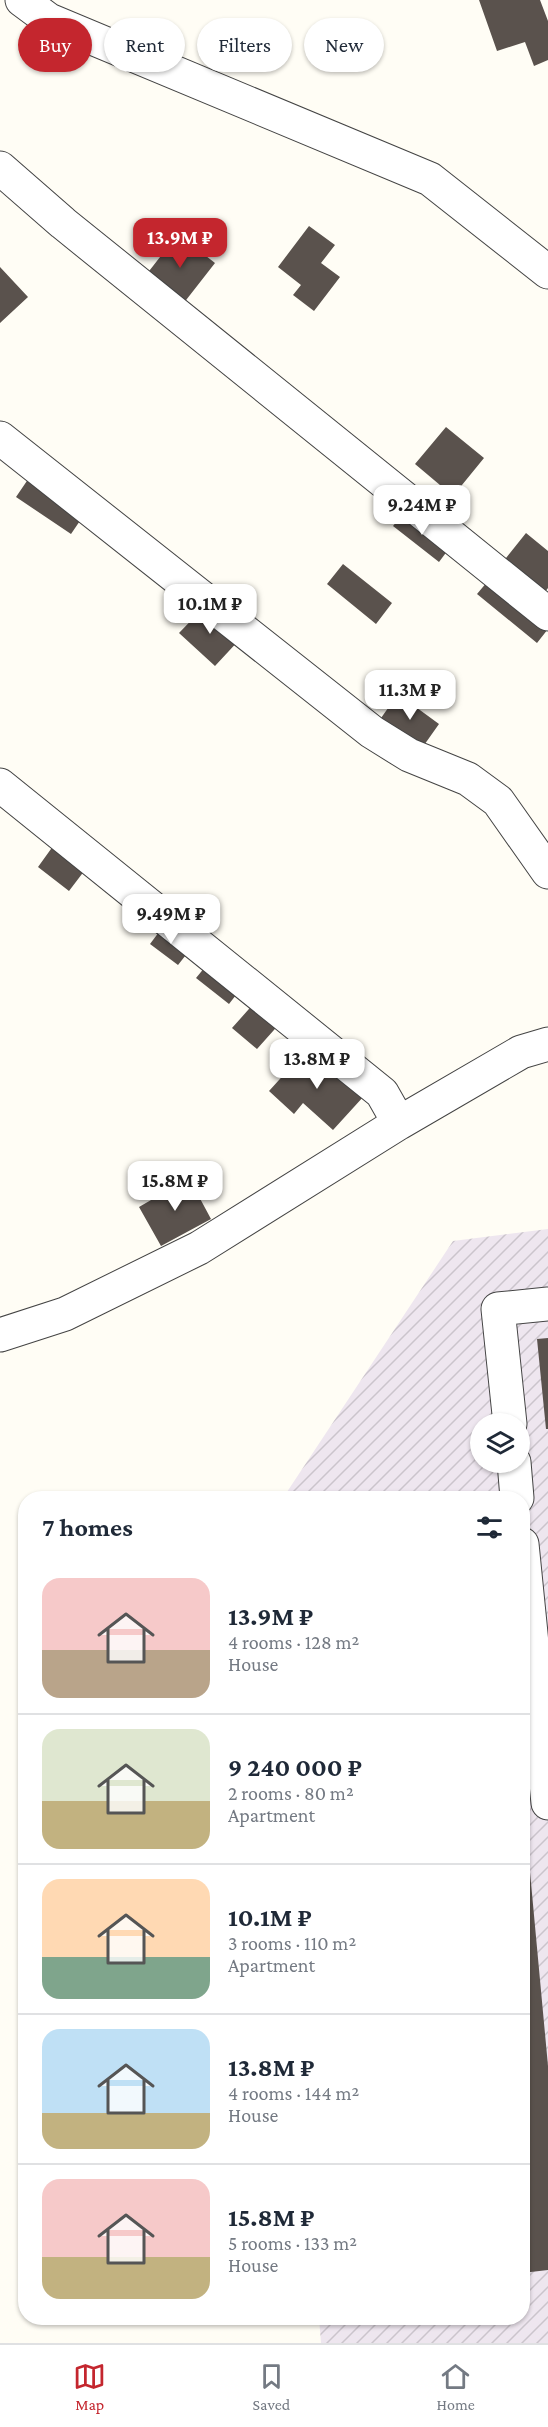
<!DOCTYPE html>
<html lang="en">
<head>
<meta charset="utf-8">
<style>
	:root { --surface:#fff; --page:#f6f6f7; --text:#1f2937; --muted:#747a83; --line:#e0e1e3; --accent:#c4262e }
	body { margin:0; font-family:"Crimson Pro",serif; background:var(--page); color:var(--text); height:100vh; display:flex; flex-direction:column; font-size:22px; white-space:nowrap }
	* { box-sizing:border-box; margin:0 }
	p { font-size:20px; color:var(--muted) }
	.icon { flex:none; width:33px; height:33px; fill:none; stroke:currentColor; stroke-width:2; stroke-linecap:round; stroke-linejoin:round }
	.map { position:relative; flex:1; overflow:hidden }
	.drawer { position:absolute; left:18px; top:1491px; width:512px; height:834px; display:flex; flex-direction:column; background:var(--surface); border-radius:24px; box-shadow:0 2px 4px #0004 }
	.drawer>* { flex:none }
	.hud { position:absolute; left:18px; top:18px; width:513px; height:54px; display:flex; gap:12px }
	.fabs { position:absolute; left:470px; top:1413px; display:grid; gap:12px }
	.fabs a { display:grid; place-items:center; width:60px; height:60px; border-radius:50%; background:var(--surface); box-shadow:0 2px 4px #0004; font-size:30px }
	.price { position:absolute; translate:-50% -51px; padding:0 14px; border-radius:12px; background:#fff; color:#222; font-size:20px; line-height:39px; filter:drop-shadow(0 2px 3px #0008) }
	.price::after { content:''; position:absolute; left:50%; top:36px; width:18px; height:14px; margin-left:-9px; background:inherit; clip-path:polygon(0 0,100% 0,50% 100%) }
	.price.selected { background:var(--accent); color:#fff }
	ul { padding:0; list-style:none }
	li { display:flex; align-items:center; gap:18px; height:150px; padding:0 24px }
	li+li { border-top:2px solid var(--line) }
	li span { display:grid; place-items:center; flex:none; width:168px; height:120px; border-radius:18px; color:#555 }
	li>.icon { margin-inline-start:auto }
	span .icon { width:72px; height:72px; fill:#fffc; stroke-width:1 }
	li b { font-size:26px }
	h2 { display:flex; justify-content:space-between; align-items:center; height:72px; padding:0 24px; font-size:26px }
	.tag { padding:0 21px; border-radius:27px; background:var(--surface); box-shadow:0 2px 4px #0004; font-size:21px; line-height:54px }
	.tag.selected { background:var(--accent); color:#fff }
	.tabs { display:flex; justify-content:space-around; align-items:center; height:84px; border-top:2px solid var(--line); background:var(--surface); font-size:16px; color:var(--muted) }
	.tabs a { display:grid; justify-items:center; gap:3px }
	.tabs .selected { color:var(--accent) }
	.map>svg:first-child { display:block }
	.industrial { fill:url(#industrial-furrows); fill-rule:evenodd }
	.building { fill:#5a524d }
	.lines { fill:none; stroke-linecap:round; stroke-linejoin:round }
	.minor-casing { stroke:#444; stroke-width:35 }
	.minor { stroke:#fff; stroke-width:33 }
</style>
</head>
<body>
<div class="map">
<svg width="548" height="2343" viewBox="0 0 548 2343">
	<defs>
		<pattern id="industrial-furrows" width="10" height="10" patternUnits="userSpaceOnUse" patternTransform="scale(1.5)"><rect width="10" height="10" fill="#eee6ef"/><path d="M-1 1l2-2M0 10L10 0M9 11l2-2" fill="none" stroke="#cbc4cc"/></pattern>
	</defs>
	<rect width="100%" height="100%" fill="#fffdf5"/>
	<!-- industrial -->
	<path class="industrial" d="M548 1229V2343H321L319 2318H522V1498H283L453 1241ZM480 1424H519V1462H480Z"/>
	<!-- building -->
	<path class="building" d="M479 0H540L548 21V60L534 66 525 42 497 51Z
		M309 226 335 245 321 263 340 277 314 311 293 295 301 285 278 267Z
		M178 234 215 263 183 304 146 275Z
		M0 267 28 297 0 323Z
		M446 427 484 458 453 496 415 464Z
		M33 472 88 509 71 534 16 497Z
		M406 510 451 546 439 562 393 526Z
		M526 533 548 551V588L542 596 502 563Z
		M343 564 392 603 376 624 327 584Z
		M493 575 548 629 537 643 477 594Z
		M206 605 241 638 215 666 179 633Z
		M398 694 439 724 422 748 381 718Z
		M56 842 88 866 69 891 38 867Z
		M165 924 193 946 178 965 150 944Z
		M210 961 243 986 229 1004 196 978Z
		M257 1000 282 1021 257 1049 232 1028Z
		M309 1047 364 1096 333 1130 303 1103 294 1114 269 1091Z
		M189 1178 211 1219 161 1246 139 1207Z
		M548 1338V1429H546L537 1339Z
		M522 1786 548 2066V2270L522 2273Z"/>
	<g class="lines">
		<!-- minor casing -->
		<g class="minor-casing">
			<path id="minor" d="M22 0 49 20 430 179 548 272
				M0 168 63 223 548 614
				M0 438 372 732 409 755 468 779 498 801 548 872
				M0 785 382 1093 399 1123
				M0 1335 65 1314 199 1248 399 1123 521 1052 548 1044
				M510 1424 498 1309 548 1304
				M514 1462 517 1498
				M522 1544 548 1803"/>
		</g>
		<!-- minor -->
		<use href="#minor" class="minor"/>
	</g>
</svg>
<div class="fabs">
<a><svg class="icon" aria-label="layers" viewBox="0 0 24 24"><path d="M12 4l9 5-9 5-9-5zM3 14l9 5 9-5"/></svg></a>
</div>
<b class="price selected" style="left:180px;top:269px">13.9M ₽</b>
<b class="price" style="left:422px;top:536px">9.24M ₽</b>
<b class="price" style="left:210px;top:635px">10.1M ₽</b>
<b class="price" style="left:410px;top:721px">11.3M ₽</b>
<b class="price" style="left:171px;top:945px">9.49M ₽</b>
<b class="price" style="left:317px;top:1090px">13.8M ₽</b>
<b class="price" style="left:175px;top:1212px">15.8M ₽</b>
<div class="hud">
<a class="tag selected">Buy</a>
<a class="tag">Rent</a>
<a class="tag">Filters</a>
<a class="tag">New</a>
</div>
<section class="drawer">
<h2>7 homes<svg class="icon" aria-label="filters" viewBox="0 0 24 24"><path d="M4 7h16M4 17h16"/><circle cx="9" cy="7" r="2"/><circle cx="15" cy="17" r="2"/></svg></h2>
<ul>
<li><span style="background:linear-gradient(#f6c9c9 60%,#b9a48a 0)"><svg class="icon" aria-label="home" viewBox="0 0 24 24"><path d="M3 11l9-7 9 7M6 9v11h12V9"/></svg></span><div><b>13.9M ₽</b><p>4 rooms · 128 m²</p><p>House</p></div></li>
<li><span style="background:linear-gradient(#dfe7d0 60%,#c2b280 0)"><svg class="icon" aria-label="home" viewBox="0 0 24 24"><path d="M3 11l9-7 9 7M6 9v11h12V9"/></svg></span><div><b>9 240 000 ₽</b><p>2 rooms · 80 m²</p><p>Apartment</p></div></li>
<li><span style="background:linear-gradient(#ffd9b3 65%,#7fa58c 0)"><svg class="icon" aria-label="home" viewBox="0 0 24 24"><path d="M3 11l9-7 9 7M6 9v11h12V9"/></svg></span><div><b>10.1M ₽</b><p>3 rooms · 110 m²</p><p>Apartment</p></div></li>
<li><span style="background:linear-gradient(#bfe0f5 70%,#c2b280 0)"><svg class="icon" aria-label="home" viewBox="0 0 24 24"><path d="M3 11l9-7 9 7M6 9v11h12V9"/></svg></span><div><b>13.8M ₽</b><p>4 rooms · 144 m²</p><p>House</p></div></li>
<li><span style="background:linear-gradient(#f6c9c9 65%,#c2b280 0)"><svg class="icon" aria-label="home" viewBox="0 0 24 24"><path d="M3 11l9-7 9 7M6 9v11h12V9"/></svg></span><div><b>15.8M ₽</b><p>5 rooms · 133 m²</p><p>House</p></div></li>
</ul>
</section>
</div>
<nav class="tabs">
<a class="selected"><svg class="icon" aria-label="map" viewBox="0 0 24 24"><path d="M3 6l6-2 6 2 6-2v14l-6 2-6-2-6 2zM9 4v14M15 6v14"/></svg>Map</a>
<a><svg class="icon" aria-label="saved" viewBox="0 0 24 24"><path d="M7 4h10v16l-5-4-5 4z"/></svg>Saved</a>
<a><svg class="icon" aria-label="home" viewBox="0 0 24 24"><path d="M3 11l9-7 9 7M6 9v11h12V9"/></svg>Home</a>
</nav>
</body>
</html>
